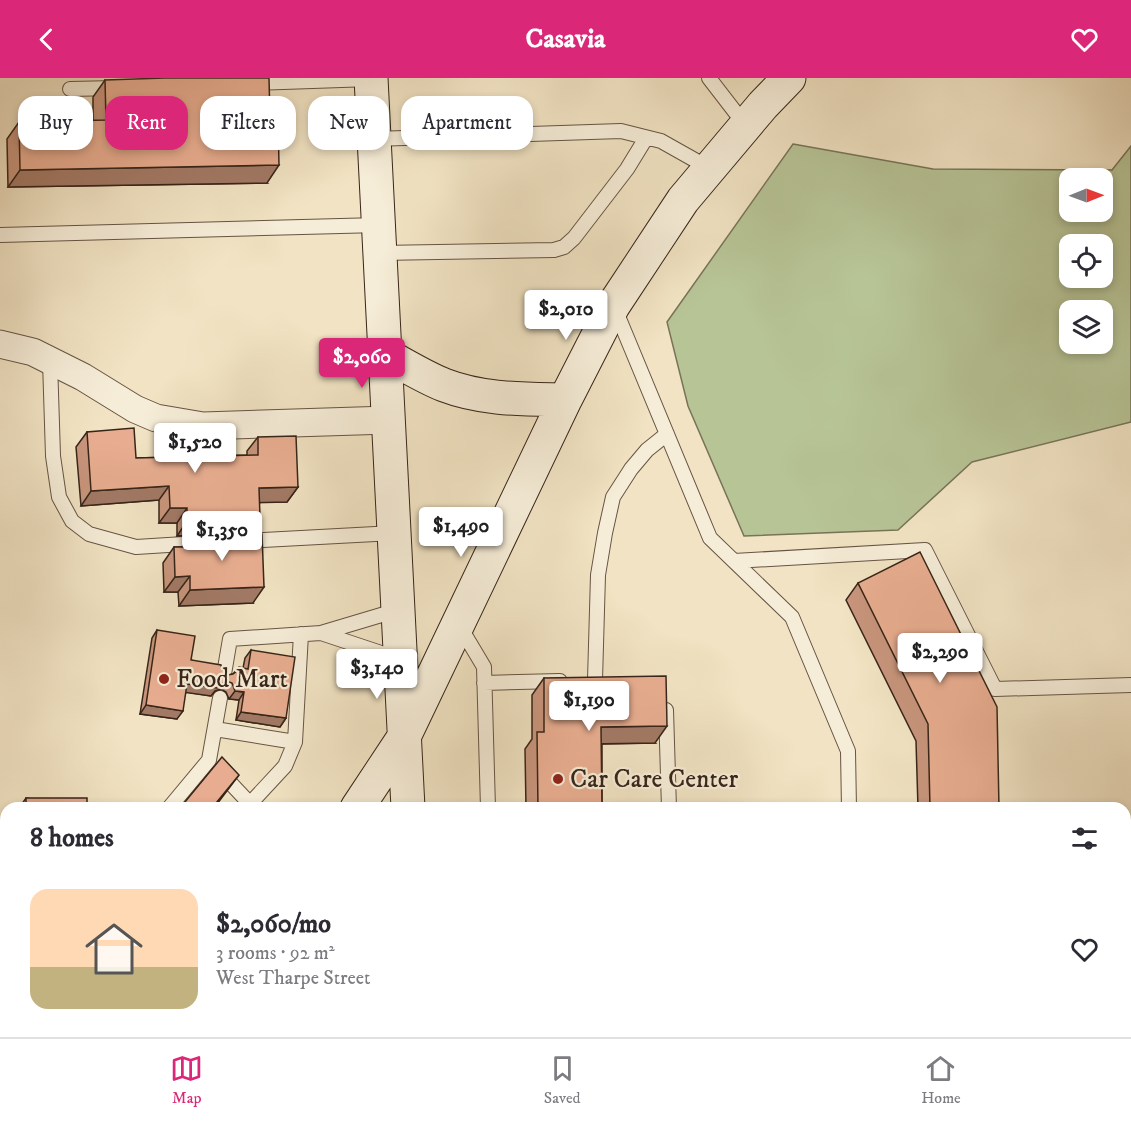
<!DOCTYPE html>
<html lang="en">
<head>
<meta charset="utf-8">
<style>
	:root { --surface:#fff; --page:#f7f7f7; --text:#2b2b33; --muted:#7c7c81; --line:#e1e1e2; --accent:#db2777 }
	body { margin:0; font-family:"IM FELL DW Pica",serif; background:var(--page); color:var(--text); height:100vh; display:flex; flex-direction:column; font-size:22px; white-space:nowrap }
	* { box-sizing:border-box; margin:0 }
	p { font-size:20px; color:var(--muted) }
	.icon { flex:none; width:33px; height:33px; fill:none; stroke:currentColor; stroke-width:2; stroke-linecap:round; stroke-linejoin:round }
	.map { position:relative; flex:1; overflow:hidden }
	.panel { position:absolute; left:0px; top:724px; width:1131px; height:236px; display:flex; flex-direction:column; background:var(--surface); border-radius:18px 18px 0 0; box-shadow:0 3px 9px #0003 }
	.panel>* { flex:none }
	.banner { position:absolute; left:18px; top:18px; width:600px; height:54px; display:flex; gap:12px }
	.needle { width:39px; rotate:89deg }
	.tools { position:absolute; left:1059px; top:90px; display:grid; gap:12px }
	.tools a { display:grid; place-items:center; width:54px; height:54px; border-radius:12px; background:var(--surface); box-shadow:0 3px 9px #0003; font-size:30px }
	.price { position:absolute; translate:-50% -51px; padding:0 14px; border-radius:6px; background:#fff; color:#222; font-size:20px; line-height:39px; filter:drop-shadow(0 2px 3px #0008) }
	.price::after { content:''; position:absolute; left:50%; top:36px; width:18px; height:14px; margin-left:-9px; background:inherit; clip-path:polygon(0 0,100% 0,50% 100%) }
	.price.selected { background:var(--accent); color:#fff }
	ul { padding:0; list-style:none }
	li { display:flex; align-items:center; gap:18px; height:150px; padding:0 30px }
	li+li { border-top:2px solid var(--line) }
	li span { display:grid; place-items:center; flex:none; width:168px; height:120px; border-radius:18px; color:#555 }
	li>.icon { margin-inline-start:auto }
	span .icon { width:72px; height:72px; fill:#fffc; stroke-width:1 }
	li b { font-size:26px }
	h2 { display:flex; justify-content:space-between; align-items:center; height:72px; padding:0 30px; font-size:26px }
	.tag { padding:0 21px; border-radius:18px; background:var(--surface); box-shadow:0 3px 9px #0003; font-size:21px; line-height:54px }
	.tag.selected { background:var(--accent); color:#fff }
	header { display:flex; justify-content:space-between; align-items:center; height:78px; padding:0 30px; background:var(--accent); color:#fff; font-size:27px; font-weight:700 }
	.dock { display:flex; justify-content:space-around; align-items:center; height:84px; border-top:2px solid var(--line); background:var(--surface); font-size:16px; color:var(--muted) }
	.dock a { display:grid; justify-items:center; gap:3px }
	.dock .selected { color:var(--accent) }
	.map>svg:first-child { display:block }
	.green { fill:#b7c496; stroke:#777458; stroke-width:1.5; fill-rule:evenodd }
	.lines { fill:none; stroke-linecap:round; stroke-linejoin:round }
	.lane-casing { stroke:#665444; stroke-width:16 }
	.street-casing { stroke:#665444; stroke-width:29 }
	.secondary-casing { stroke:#372519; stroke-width:35 }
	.lane { stroke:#f6edd8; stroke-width:14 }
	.street { stroke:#f6edd8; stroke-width:27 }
	.secondary { stroke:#f6edd8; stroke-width:33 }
	.wall { fill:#c8957c; stroke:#372519; stroke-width:1.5 }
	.shaded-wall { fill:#a27965; stroke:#372519; stroke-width:1.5 }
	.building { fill:#e8ad90; stroke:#372519; stroke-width:1.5 }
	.poi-dot { fill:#8f2418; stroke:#f6edd8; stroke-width:2 }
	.labels { text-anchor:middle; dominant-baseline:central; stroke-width:4.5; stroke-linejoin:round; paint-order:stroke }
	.poi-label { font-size:26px; fill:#372519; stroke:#f6edd8; text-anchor:start }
</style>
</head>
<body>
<header><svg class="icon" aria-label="back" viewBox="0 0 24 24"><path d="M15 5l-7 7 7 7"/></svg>Casavia<svg class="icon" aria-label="heart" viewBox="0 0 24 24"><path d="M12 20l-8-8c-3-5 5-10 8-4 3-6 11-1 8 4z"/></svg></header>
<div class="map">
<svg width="1131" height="959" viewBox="0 0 1131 959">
	<rect width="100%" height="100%" fill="#f1e3c3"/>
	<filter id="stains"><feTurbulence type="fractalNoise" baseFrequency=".00333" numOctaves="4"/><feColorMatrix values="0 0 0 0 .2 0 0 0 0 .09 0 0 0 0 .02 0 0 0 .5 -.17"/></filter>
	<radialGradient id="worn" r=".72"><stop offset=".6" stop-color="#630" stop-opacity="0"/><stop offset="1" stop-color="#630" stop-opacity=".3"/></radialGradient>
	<!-- green -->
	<path class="green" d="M793 66 933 91 1112 92 1131 68V344L972 384 898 452 744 458 688 328 667 244ZM1070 100H1102V134H1070ZM1070 166H1102V200H1070ZM1070 232H1102V266H1070Z"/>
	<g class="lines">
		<!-- lane casing -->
		<g class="lane-casing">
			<path id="lane" d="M709 0 746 48
				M252 5 371 1
				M70 11 116 10
				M374 61 621 53 661 63 709 90
				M0 157 379 147
				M380 175 554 172 564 169 574 160 627 91 646 60
				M615 231 710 460 792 539 848 673 849 730
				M50 283 53 378 59 419 72 443 89 456 136 469 200 465
				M244 463 394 455
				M734 483 925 472 995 611 1131 607
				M459 547 484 589 488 730
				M321 555 399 581
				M224 596 230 561 321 555 398 532
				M595 602 598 497 605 455 613 419 631 391 647 372 667 356
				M484 605 560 603
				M666 632 669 730
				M215 651 295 664
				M221 695 254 730
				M169 730 209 682 220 620
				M246 730 285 688 295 664 301 556
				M684 954V959
				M855 954V959"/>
		</g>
		<!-- street casing -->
		<g class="street-casing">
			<path id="street" d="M0 266 33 274 83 299 135 331 156 340 203 348 389 342"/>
		</g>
		<!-- secondary casing -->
		<g class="secondary-casing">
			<path id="secondary" d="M371 0 408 730
				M386 277C405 287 424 299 444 307 483 322 524 321 565 322
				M357 730 404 659 565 322 613 228 683 122 763 27 789 0
				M423 954V959
				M194 959 198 954"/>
		</g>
		<!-- lane -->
		<use href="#lane" class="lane"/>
		<!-- street -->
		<use href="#street" class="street"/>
		<!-- secondary -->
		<use href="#secondary" class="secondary"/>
	</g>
	<!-- wall -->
	<path class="wall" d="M105 2 267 105 8 109 7 61 19 44 93 42V19Z
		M87 354 136 380 247 377V373L258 359 298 409 287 424H260L250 454 177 458V445H159V422L81 428 76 369Z
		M189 460 253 525 179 528 178 514H164L163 485 174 469H182Z
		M858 505 999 730H918L916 663 846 522Z
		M157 552 191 582 222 591 228 597 233 596 239 589 243 590 245 580 251 572 286 640 280 649 236 642 239 622 229 621 226 614 221 611 215 613 211 618 186 614 177 641 140 636 152 560Z
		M544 600 655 665 602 666V730H526L525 671 532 661V617Z
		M26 720 87 730H19Z
		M29 954H81L76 959H34Z
		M902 954H1122V959H903Z"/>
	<!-- shaded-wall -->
	<path class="shaded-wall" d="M279 87 267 105 8 109 20 92Z
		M169 408 159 422 81 428 91 413Z
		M298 409 287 424 249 425 259 410Z
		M170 430H187L177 445H159Z
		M260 439 250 454 177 458 187 443Z
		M190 498 178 514H164L175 499Z
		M264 509 253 525 179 528 190 512Z
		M227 603 221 611 215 613 211 618 182 614 187 606H219Z
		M235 613 244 614 239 622 229 621Z
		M146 627 183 633 177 641 140 636Z
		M241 634 286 640 280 649 236 642Z
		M667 648 655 665 589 666 601 649Z
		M239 697 214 730H212Z
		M77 954H81L76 959H72Z"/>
	<!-- building -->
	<path class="building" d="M165 0H269L270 39H278L279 87 20 92 19 44 106 42 105 2Z
		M134 350 136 380 258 377V359L296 358 298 409 259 410 260 439 187 443V430H170L169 408 91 413 87 354Z
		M262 456 264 509 190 512V498L175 499 174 469H189V460Z
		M920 474 997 629 999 730H930L928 646 858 505Z
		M157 552 195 558 191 582 221 587 222 591 228 597 233 596 237 593 239 589 248 591 251 572 295 579 286 640 241 634 244 614 235 613 232 605 227 603 219 606 217 610 187 606 183 633 146 627Z
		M666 598 667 648 601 649 602 730H538L537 654H544V600Z
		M222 679 239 697 212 730H180Z
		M26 720H87V730H26Z
		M59 954H77L72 959H64Z
		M915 954H1122V959H915Z"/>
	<!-- markers -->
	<g class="poi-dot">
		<circle cx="164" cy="601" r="6"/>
		<circle cx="558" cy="701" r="6"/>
	</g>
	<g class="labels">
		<!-- poi labels -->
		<g class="poi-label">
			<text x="176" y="601">Food Mart</text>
			<text x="570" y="701">Car Care Center</text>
		</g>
	</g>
	<rect width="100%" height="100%" filter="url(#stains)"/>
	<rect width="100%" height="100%" fill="url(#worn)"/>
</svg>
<div class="tools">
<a><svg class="needle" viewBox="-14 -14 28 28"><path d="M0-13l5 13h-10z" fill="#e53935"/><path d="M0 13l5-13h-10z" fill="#7c7c81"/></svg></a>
<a><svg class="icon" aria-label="locate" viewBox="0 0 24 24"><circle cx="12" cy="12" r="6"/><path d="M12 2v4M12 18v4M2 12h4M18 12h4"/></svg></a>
<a><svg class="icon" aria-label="layers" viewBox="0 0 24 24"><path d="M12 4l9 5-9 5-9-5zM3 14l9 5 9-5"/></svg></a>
</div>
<b class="price" style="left:566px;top:263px">$2,010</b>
<b class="price selected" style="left:362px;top:311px">$2,060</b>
<b class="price" style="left:195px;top:396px">$1,520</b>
<b class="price" style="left:461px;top:480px">$1,490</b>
<b class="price" style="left:222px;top:484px">$1,350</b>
<b class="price" style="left:940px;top:606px">$2,290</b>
<b class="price" style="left:377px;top:622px">$3,140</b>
<b class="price" style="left:589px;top:654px">$1,190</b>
<div class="banner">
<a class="tag">Buy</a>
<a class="tag selected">Rent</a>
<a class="tag">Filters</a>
<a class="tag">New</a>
<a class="tag">Apartment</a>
</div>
<section class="panel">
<h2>8 homes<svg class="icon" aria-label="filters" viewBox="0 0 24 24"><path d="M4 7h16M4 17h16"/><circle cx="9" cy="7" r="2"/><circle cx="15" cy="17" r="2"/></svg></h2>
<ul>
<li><span style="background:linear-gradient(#ffd9b3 65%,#c2b280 0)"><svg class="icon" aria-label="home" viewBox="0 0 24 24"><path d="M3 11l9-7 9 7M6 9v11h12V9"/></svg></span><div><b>$2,060/mo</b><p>3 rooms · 92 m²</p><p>West Tharpe Street</p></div><svg class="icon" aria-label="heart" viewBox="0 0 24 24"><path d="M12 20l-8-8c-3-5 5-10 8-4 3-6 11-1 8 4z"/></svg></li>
</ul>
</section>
</div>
<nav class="dock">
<a class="selected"><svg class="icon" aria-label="map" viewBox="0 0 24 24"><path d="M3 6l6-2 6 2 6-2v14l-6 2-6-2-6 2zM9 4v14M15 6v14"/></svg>Map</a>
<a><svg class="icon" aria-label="saved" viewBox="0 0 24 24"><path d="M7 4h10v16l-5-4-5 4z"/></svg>Saved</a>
<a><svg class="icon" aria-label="home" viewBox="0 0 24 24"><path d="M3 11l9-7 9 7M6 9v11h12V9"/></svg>Home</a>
</nav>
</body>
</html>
